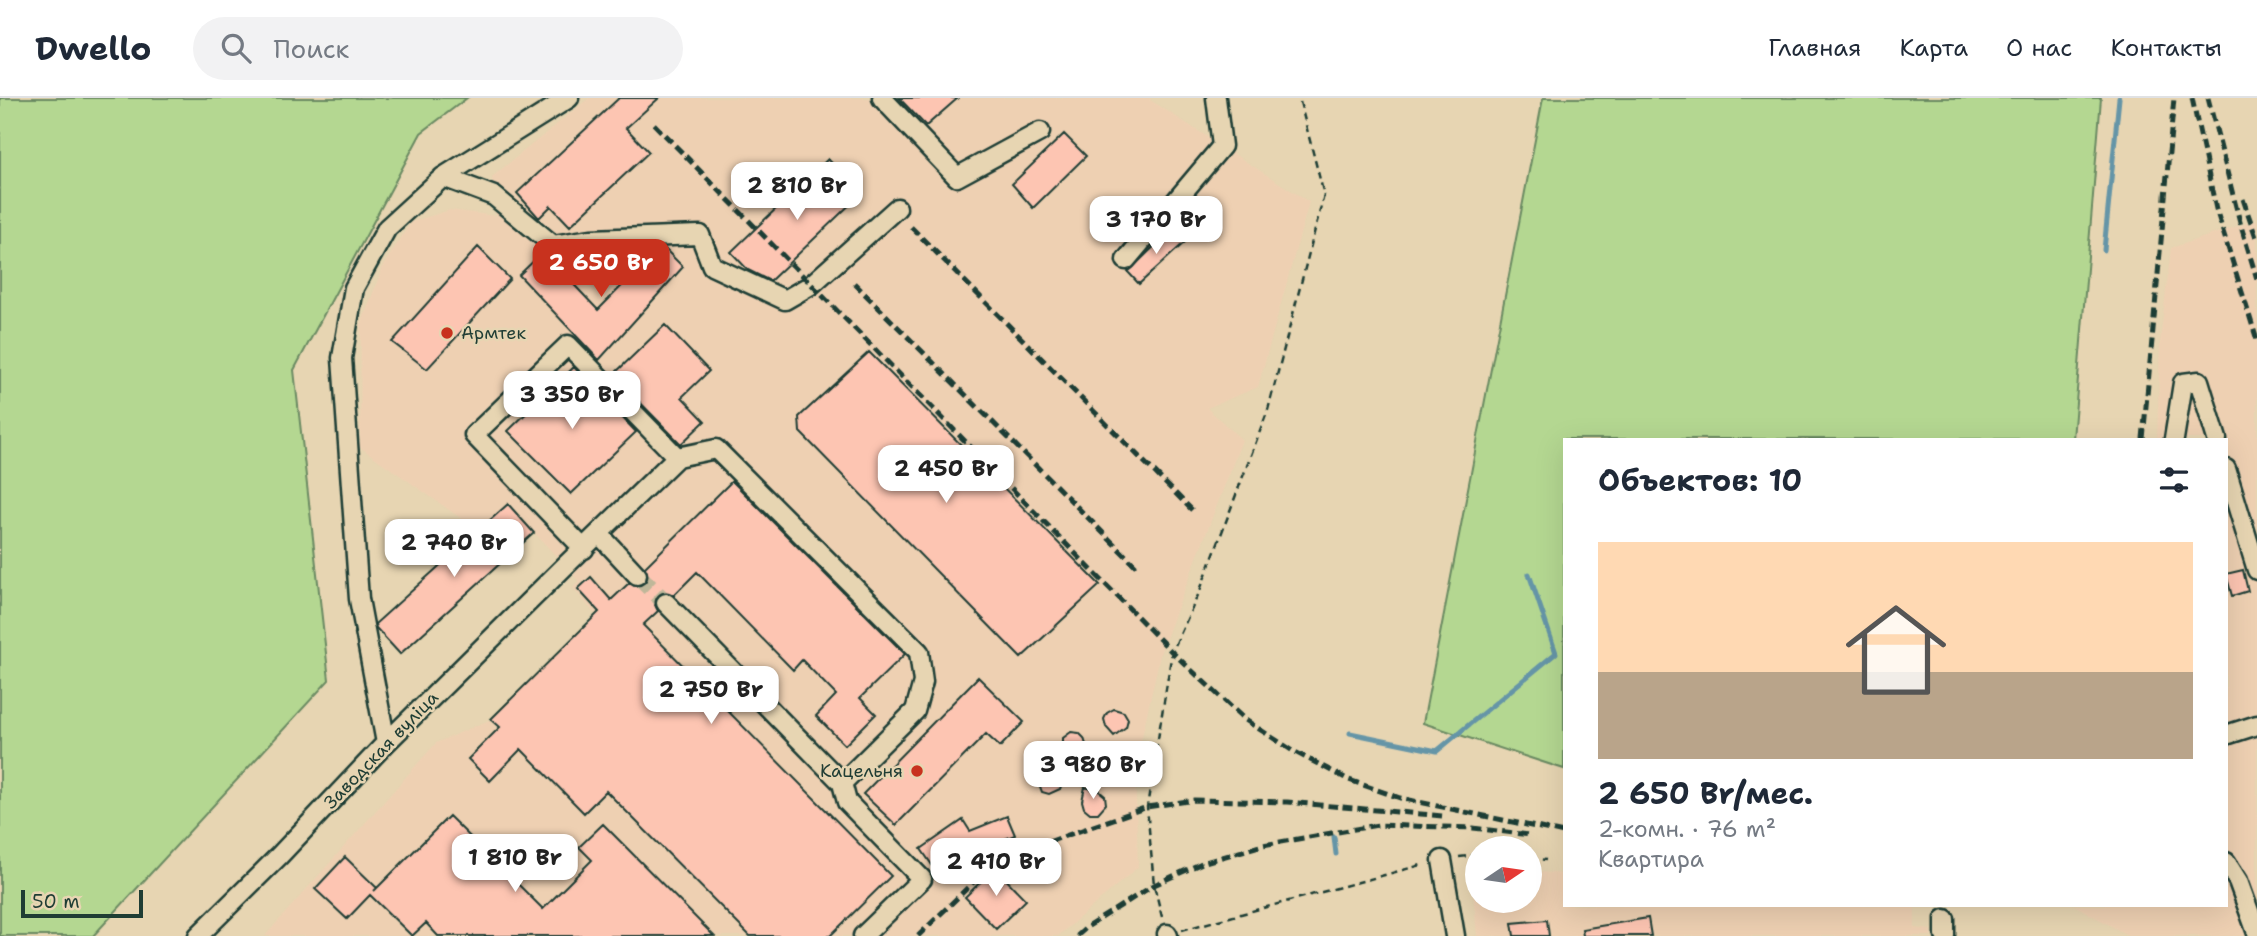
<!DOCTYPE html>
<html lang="ru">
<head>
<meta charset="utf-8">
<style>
	:root { --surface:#fff; --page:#f2f2f3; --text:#1f2937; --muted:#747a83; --line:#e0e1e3; --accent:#c8321e }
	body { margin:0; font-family:"Shantell Sans",sans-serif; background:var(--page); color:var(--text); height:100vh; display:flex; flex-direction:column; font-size:26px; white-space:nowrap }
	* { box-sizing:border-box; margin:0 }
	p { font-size:23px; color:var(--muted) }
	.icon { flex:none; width:38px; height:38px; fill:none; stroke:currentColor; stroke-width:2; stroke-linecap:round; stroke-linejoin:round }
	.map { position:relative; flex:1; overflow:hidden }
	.details { position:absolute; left:1563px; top:340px; width:665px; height:469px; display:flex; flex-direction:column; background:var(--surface); border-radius:0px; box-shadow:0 7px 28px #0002 }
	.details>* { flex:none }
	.needle { width:46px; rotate:77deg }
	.fabs { position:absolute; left:1465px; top:738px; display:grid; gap:14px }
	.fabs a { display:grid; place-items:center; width:77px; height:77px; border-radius:50%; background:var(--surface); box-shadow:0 7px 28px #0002; font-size:35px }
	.scale { position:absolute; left:21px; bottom:18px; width:122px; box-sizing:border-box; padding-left:7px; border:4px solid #1f3d34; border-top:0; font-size:19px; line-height:24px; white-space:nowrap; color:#1f3d34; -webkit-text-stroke:5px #e7d5b2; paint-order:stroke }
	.price { position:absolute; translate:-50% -60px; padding:0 16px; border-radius:14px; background:#fff; color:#222; font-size:23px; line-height:46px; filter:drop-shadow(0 2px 4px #0008) }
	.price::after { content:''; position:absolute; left:50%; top:42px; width:21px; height:16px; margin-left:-10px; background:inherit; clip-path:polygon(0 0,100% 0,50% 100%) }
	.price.active { background:var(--accent); color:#fff }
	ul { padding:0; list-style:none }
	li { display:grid; align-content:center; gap:14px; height:371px; padding:0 35px }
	li span { display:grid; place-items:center; height:217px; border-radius:0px; color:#555 }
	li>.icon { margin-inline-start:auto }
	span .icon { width:126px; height:126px; fill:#fffc; stroke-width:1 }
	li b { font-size:30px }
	h2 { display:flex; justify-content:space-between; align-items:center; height:84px; padding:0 35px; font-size:30px }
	header { display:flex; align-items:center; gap:42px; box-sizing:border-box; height:98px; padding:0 35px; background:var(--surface); border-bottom:2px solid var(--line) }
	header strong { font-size:33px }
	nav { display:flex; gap:38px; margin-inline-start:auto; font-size:24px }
	.search { width:490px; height:63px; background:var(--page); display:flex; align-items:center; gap:18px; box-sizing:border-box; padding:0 24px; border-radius:38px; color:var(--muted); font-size:26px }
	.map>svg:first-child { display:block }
	.built { fill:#eed0b2 }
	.green { fill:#b4d791; stroke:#6a8a62; stroke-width:2 }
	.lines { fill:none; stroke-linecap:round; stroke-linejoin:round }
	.stream { stroke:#6595a7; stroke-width:5 }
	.building { fill:#fdc5b2; stroke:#1f3d34; stroke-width:2 }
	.minor-tunnel { stroke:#bfb799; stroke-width:18; stroke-dasharray:18 9; stroke-linecap:butt }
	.minor-casing { stroke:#1f3d34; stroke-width:23 }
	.path { stroke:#1f3d34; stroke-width:2.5; stroke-dasharray:7 5; stroke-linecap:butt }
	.minor { stroke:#e7d5b2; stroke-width:18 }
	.rail { stroke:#1f3d34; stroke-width:5; stroke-dasharray:10 5; stroke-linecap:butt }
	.poi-dot { fill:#c8321e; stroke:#e7d5b2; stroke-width:2.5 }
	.labels { text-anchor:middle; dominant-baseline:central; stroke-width:5; stroke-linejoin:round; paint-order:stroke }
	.poi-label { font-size:18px; fill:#1f3d34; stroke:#e7d5b2; text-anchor:start }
	.street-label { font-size:18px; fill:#1f3d34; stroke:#e7d5b2 }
</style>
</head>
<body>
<header>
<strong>Dwello</strong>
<div class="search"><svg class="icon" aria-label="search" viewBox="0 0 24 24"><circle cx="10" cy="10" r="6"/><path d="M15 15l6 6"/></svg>Поиск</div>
<nav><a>Главная</a><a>Карта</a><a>О нас</a><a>Контакты</a></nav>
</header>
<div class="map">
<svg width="2257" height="838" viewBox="0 0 2257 838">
	<rect width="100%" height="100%" fill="#e7d5b2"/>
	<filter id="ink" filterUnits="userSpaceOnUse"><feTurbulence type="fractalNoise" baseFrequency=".0143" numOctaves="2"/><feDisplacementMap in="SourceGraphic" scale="14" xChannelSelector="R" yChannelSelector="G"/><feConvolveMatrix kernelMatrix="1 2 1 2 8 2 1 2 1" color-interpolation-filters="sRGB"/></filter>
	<g filter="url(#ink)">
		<!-- built -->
		<path class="built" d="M589 0H1151L1150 2 1309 104 1258 289 1207 310 1242 342 1161 553 1135 670 1138 769 1058 838H265L436 645 492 621 596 517 573 490 579 483 508 406 479 433 360 349 361 227 383 168 411 124 450 112 496 118 492 79Z
			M2257 122V838H2129L2074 807H2226V341H2157L2160 244 2171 150Z
			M1471 768 1477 769V803H1530V773L1564 776V807H1902L1915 808V830L1932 832 1931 838H1477Z"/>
		<!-- green -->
		<path class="green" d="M0 0H467L421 35 294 272 329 582 93 838H0Z
			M1543 0H2101L2073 341H1564V671L1423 625Z"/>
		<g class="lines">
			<!-- stream -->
			<path class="stream" d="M2104 152 2119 0
				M1350 635 1437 653 1556 555 1529 476
				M1334 739 1336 756"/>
		</g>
		<!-- building -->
		<path class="building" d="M619 0H659L626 30 649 54 570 128 551 108 539 120 517 95Z
			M899 0H958L926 28Z
			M1064 36 1086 58 1033 110 1012 86Z
			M828 61 861 96 770 183 748 172 731 154Z
			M1172 131 1185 144 1139 186 1128 174Z
			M478 149 510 181 427 271 392 244Z
			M659 150H664L683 169 599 262 519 177 543 154 598 212Z
			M665 227 709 273 682 299 705 323 681 346 613 277Z
			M869 254 1100 487 1021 560 800 334 799 319Z
			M574 269 583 279 581 282 594 295 597 293 636 334 571 396 508 333Z
			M732 383 905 556 860 600 876 616 845 647 816 618 836 597 802 562 793 572 697 474 674 497 664 494 658 497 655 507 658 513 643 527 891 778 830 838H750L606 693 584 715 521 651 490 683 468 661 500 629 491 621 599 514 578 491 591 479 611 502 629 485 634 488 644 486 648 480 645 469Z
			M508 406 534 435 400 556 376 530 375 526Z
			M2243 472 2248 493 2232 498 2226 476Z
			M978 579 1024 624 1000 649 986 636 896 727 863 696Z
			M1114 611 1124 614 1128 621 1126 629 1114 638 1106 629 1104 621 1107 615Z
			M1071 634 1079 635 1084 640 1100 694 1063 652V640Z
			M1051 672 1065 677 1060 691 1049 696 1042 694 1038 683 1041 676Z
			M1085 689 1099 693 1105 698 1106 706 1098 715H1090L1084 710 1082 703Z
			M449 718 543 811 592 762 579 749 603 726 714 838H438L426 825 412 838 370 797 347 821 315 791 345 759 377 790 374 793Z
			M1007 718 1015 737 975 753 939 777 921 751 963 722 970 733Z
			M995 770 1026 802 996 831 965 799Z
			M1648 820 1651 838H1583L1582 831Z
			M1547 822 1549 838H1514L1512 825Z"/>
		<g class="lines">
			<!-- minor-tunnel -->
			<path class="minor-tunnel" d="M637 477 666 505"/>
			<!-- minor casing -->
			<g class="minor-casing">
				<path id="minor" d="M882 0 957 79 1040 34
					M443 79 494 98 553 147 591 141 700 137 712 168 785 202 811 187 897 110
					M1126 162 1222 48 1216 0
					M2174 341 2183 285 2199 283 2217 341
					M2226 371 2257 472
					M599 436 637 477
					M666 505 842 685 915 613 923 584 919 554 716 351 677 359
					M2226 637 2257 627
					M386 645 359 501 342 260 354 190 387 130 443 79 569 0
					M842 685 847 704 922 781 863 838
					M1442 762 1455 838
					M2226 764 2238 783 2257 835
					M1945 821V838
					M1167 836 1168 838
					M198 838 279 758 386 645 565 468 677 359 568 247 474 337 584 451"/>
			</g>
			<!-- path -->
			<path class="path" d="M1459 759 1477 757
				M1530 760 1546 762
				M1162 819 1154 787 1147 709 1172 554 1199 495 1268 312 1324 97 1299 0
				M1182 832 1425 766"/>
			<!-- minor -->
			<use href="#minor" class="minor"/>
			<!-- rail -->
			<path class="rail" d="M2192 0 2216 111 2257 242
				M2208 0 2241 128 2257 181
				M654 26 1172 554 1244 621 1293 653 1349 682 1400 700 1564 735
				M2243 101 2257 142
				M911 129 1192 412
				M854 185 1136 468
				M2143 341 2174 0
				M918 838 995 763 1147 709 1194 702 1287 704 1443 718
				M1077 838 1087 829 1154 787 1202 765 1263 747 1378 727 1473 730 1530 737"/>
		</g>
	</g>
	<!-- markers -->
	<g class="poi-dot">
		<circle cx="447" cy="235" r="7"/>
		<circle cx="917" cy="673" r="7"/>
	</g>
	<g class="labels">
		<!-- poi labels -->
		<g class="poi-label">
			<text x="461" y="235">Армтек</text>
			<text x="903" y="673" text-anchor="end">Кацельня</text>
		</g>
		<!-- street labels -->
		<g class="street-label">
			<text transform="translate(381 652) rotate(-46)">Заводская вуліца</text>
		</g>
	</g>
</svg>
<div class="fabs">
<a><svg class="needle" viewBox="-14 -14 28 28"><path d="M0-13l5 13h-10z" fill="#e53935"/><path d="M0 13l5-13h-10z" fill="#747a83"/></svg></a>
</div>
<div class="scale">50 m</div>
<b class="price" style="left:797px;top:124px">2 810 Br</b>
<b class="price" style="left:1156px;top:158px">3 170 Br</b>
<b class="price active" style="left:601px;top:201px">2 650 Br</b>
<b class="price" style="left:572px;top:333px">3 350 Br</b>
<b class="price" style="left:946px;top:407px">2 450 Br</b>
<b class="price" style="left:454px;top:481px">2 740 Br</b>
<b class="price" style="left:711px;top:628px">2 750 Br</b>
<b class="price" style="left:1093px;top:703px">3 980 Br</b>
<b class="price" style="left:515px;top:796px">1 810 Br</b>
<b class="price" style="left:996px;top:800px">2 410 Br</b>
<section class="details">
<h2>Объектов: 10<svg class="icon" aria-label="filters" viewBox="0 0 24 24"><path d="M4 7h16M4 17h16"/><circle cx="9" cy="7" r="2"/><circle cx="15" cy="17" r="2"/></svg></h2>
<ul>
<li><span style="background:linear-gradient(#ffd9b3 60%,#b9a48a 0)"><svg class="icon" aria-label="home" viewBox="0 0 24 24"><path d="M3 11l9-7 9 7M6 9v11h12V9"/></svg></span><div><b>2 650 Br/мес.</b><p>2-комн. · 76 m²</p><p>Квартира</p></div></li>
</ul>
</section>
</div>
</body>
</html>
